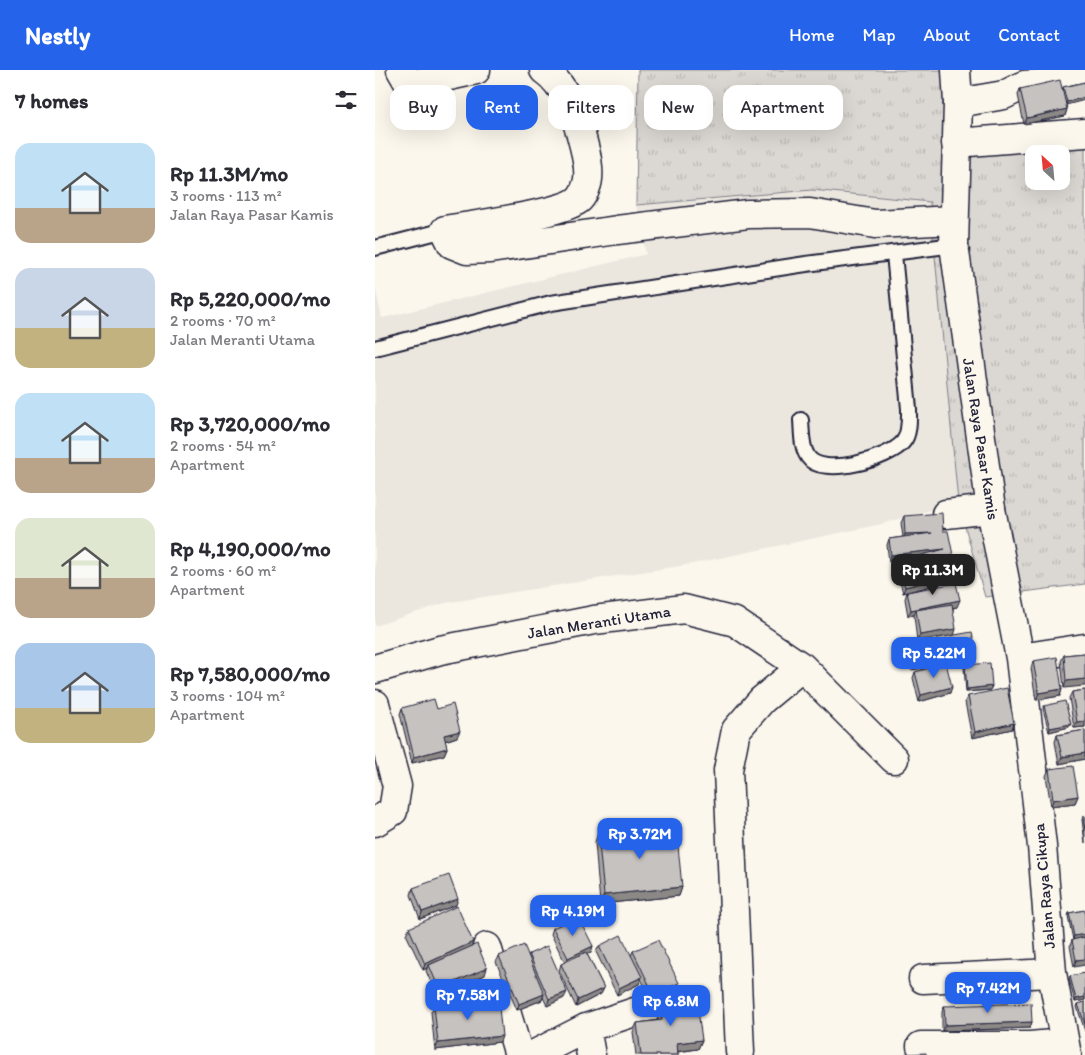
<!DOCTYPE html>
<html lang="en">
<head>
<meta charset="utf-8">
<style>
	:root { --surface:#fff; --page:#f7f7f7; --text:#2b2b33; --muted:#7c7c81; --accent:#2563eb }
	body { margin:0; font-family:Itim,sans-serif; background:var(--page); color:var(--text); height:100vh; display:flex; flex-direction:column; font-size:19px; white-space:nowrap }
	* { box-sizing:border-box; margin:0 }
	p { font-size:16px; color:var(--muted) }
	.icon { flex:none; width:28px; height:28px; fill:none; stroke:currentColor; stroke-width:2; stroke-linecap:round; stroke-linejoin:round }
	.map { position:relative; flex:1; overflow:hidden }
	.drawer { display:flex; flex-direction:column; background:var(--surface); width:375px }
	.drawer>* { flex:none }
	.banner { position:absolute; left:15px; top:15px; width:475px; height:45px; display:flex; gap:10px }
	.needle { width:32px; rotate:334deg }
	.controls { position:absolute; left:650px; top:75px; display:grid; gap:10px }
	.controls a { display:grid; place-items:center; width:45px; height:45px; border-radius:10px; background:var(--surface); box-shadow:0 5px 20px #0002; font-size:25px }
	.price { position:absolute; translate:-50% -42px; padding:0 11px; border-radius:10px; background:var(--accent); color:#fff; font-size:16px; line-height:32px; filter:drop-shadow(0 1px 2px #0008) }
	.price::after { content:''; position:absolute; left:50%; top:30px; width:15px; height:11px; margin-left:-8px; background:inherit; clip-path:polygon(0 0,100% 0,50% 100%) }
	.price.active { background:#222; color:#fff }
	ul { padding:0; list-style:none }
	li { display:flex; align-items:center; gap:15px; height:125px; padding:0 15px }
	li span { display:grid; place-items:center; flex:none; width:140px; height:100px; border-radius:15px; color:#555 }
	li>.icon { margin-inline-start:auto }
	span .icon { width:60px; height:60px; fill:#fffc; stroke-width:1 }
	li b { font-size:21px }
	h2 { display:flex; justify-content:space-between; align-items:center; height:60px; padding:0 15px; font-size:21px }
	.tag { padding:0 18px; border-radius:15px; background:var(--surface); box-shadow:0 5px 20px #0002; font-size:18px; line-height:45px }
	.tag.active { background:var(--accent); color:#fff }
	header { display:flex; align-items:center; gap:30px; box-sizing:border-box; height:70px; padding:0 25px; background:var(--accent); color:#fff }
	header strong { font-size:24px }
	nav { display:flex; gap:28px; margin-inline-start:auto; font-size:18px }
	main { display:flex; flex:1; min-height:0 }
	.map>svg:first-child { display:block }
	.built { fill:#ebe7df }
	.grass { fill:url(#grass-tufts); stroke:#7e7d87; fill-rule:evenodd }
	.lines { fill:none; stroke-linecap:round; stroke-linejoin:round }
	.lane-casing { stroke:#22223b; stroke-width:18 }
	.street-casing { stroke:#22223b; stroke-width:31 }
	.secondary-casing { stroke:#22223b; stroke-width:31 }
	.lane { stroke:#fbf7ec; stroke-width:14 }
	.street { stroke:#fbf7ec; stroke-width:28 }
	.secondary { stroke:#fbf7ec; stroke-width:28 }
	.wall { fill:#aaa7a5; stroke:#22223b }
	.shaded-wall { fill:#8b8886; stroke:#22223b }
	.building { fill:#c6c2c0; stroke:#22223b }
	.labels { text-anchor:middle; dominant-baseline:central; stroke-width:4; stroke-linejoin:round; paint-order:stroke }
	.street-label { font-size:16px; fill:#22223b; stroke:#fbf7ec }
</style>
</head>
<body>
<header>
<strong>Nestly</strong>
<nav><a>Home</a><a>Map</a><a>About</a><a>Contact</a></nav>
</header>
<main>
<section class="drawer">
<h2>7 homes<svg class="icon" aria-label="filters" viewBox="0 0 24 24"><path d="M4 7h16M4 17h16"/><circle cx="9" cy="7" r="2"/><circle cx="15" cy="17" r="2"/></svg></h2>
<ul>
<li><span style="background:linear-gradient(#bfe0f5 65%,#b9a48a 0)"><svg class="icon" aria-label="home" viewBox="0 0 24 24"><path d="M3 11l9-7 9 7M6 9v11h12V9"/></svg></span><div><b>Rp 11.3M/mo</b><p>3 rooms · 113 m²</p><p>Jalan Raya Pasar Kamis</p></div></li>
<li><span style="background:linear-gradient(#c9d6e8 60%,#c2b280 0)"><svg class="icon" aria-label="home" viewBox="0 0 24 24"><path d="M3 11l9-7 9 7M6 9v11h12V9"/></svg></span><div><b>Rp 5,220,000/mo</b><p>2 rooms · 70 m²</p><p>Jalan Meranti Utama</p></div></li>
<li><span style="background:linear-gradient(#bfe0f5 65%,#b9a48a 0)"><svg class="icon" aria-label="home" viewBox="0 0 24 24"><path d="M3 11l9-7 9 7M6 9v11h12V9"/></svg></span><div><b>Rp 3,720,000/mo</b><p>2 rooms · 54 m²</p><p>Apartment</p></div></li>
<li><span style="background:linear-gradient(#dfe7d0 60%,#b9a48a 0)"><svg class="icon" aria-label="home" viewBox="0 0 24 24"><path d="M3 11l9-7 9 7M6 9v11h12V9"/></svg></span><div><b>Rp 4,190,000/mo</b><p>2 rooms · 60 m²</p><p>Apartment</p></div></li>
<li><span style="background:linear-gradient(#a9c7e8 65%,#c2b280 0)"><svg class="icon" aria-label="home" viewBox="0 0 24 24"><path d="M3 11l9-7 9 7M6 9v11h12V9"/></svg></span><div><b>Rp 7,580,000/mo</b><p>3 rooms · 104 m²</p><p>Apartment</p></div></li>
</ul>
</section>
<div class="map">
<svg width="710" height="985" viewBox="0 0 710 985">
	<defs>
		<pattern id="grass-tufts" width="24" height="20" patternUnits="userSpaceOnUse" patternTransform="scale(1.25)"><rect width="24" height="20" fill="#dbd8d3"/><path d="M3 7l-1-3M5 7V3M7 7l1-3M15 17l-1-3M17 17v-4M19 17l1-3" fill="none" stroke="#bcb9b6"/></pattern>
	</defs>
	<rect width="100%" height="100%" fill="#fbf7ec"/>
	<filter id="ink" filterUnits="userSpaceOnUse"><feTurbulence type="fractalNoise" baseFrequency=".02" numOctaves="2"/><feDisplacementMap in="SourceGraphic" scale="10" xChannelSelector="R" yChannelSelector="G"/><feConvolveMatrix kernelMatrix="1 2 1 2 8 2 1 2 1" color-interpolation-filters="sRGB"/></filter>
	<g filter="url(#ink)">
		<!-- built -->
		<path class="built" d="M437 120 556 132 583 432 507 454 317 494 70 533 0 556V216L7 248 271 184 261 135Z"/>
		<!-- grass -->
		<path class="grass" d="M263 0H593L598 68 710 53V514L610 527 583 432 555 132 437 120 261 135ZM659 84H686V111H659Z"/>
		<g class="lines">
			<!-- lane casing -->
			<g class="lane-casing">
				<path id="lane" d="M0 178 70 160
					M0 278 176 233 431 194 579 175
					M426 350C427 362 426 377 433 387 447 408 514 389 528 372 535 364 534 349 534 339L519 184"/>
			</g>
			<!-- street casing -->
			<g class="street-casing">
				<path id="street" d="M26 0 33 12 38 14 101 0
					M169 0C190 15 199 41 206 65 210 79 217 103 211 117 210 121 206 128 203 130 188 143 95 156 70 160L77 174 92 180 115 179 242 160 373 144 435 143 500 154 579 150
					M583 33 629 25 649 15 710 11
					M581 73 710 63
					M571 444 616 439
					M0 599 65 580 219 550 309 539 360 552 427 597 519 689
					M0 634 22 716 18 741 0 752
					M112 877 144 985
					M548 909 677 903
					M211 958 216 985
					M546 976H655L689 973
					M365 982 353 700 361 660 387 630 427 597
					M158 985 211 958 287 933"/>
			</g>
			<!-- secondary casing -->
			<g class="secondary-casing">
				<path id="secondary" d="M581 0 583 33 579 175 616 439 645 588 667 776 677 903 692 985
					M645 588 710 578"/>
			</g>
			<!-- lane -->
			<use href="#lane" class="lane"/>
			<!-- street -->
			<use href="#street" class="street"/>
			<!-- secondary -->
			<use href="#secondary" class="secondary"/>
		</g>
		<!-- wall -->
		<path class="wall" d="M710 12 691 35 692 39 690 46 649 54 643 25 645 19H688V17Z
			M529 446 568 461 580 510 528 523 521 497 524 491 514 492 512 475 514 469 528 467 526 453Z
			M532 522 582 537 578 538 579 565 601 582 599 589 571 594 575 623 544 632 538 608 540 602 568 594 536 600 532 580 534 573 566 568 542 571 539 545 533 546 530 529Z
			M710 583 689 618 686 591 689 585Z
			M658 591 687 619 685 626 661 630 656 598Z
			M590 595 617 616 615 620 591 622 589 598Z
			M710 620V657L699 658 694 628 697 622Z
			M593 626 639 653 637 659 597 668 590 632Z
			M669 636 694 657 674 662 668 639Z
			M27 638 62 639 82 667 70 671 72 678 69 685 37 693 25 644Z
			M710 660V689L684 694 680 672 682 665Z
			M674 699 703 726 700 733 676 736 671 706Z
			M708 746H710V773L707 750Z
			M223 763 307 817 304 826 225 834 220 772Z
			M38 818 81 835 45 849 36 825Z
			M710 840 698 870 693 846 694 843Z
			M34 858 97 876 110 905 62 926 51 901 52 898 48 900 31 864Z
			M178 858 218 876 216 882 212 884 229 918 226 924 201 937 184 901 186 894 190 893 176 864Z
			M710 867 699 897 695 876 697 870Z
			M224 876 256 886 258 881 304 913 302 919 277 931 266 909 264 914 242 925 221 882Z
			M154 884 189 928 172 936 168 927 167 930 142 940 121 892 124 886H153Z
			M710 903V930L700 932 694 909 695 906Z
			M284 930 327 970 323 979 303 982V985H261L258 962 262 953 283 950 281 939Z
			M710 932V961L702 937 703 934Z
			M59 936 125 972 60 980 56 942Z
			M569 936 657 952 655 958 567 961V942Z"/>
		<!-- shaded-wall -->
		<path class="shaded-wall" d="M710 27V30L691 35 692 32Z
			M692 39 690 46 649 54 652 48Z
			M557 463 528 471 530 464Z
			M570 479 567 485 514 492 516 485Z
			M582 504 580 510 528 523 530 517Z
			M585 530 582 537 542 545 541 540 539 545 533 546 536 540Z
			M581 559 579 566 542 571 545 565Z
			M601 582 599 589 536 600 538 594Z
			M710 609V616L689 618 691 611Z
			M617 616 615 620 591 622 592 619Z
			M577 617 575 623 544 632 546 625Z
			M687 619 685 626 661 630 664 623Z
			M710 651V657L699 658 702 652Z
			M639 653 637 659 597 668 600 662Z
			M696 654 694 657 674 662 675 658Z
			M85 661 82 667 66 672 69 665Z
			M72 678 69 685 37 693 39 687Z
			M710 683V689L684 694 687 687Z
			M703 726 700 733 676 736 678 730Z
			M307 817 304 826 225 834 229 825Z
			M83 829 81 835 45 849 47 842Z
			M710 864V867L698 870 699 866Z
			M98 872 96 879 54 895 52 898 48 900 50 894Z
			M218 876 216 882 191 894 193 888Z
			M710 889V895L699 897 701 890Z
			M112 898 110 905 62 926 64 919Z
			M267 907 264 914 242 925 244 918Z
			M304 913 302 919 277 931 279 925Z
			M229 918 226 924 201 937 203 930Z
			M192 922 189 928 172 936 174 929Z
			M169 924 167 930 142 940 144 934Z
			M710 927V930L700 932 701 929Z
			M657 952 655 958 567 961 570 955Z
			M127 966 125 972 60 980 63 973Z
			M327 970 323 979 298 982 302 973Z"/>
		<!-- building -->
		<path class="building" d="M685 10 692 39 652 48 645 19Z
			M710 12V27L692 32 688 17Z
			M567 443 568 461H573L582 504 530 517 524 491 570 479 516 485 514 469 557 463 530 464 529 446Z
			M581 513 585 530 536 540 532 522Z
			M577 534 581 559 545 565 541 540Z
			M597 562 601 582 538 594 534 573Z
			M710 583V609L691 611 689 585Z
			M682 587 687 619 664 623 658 591Z
			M571 593 577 617 546 625 540 602Z
			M615 593 617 616 592 619 590 595Z
			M632 618 639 653 600 662 593 626Z
			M710 620V651L702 652 697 622Z
			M59 629 62 639 78 634 85 661 69 665 72 678 39 687 27 638Z
			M690 631 696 654 675 658 669 636Z
			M710 660V683L687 687 682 665Z
			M698 696 703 726 678 730 674 699Z
			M708 746H710V761Z
			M301 755 307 817 229 825 223 763Z
			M74 805 83 829 47 842 38 818Z
			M82 836 98 872 50 894 34 858Z
			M710 840V864L699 866 694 843Z
			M203 846 218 876 193 888 178 858Z
			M246 865 267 907 244 918 224 876Z
			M710 867V889L701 890 697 870Z
			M283 870 304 913 279 925 258 881Z
			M102 874 112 898 64 919 54 895Z
			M149 875 169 924 144 934 124 886Z
			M172 876 192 922 174 929 154 884Z
			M211 882 229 918 203 930 186 894Z
			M710 903V927L701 929 695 906Z
			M321 925 327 970 302 973 303 985H266L262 953 287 950 284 930Z
			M123 928 127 966 63 973 59 936Z
			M710 932V954L703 934Z
			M656 933 657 952 570 955 569 936Z
			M551 983V985H530V984Z"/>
	</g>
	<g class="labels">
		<!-- street labels -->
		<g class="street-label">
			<text transform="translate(606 369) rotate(81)">Jalan Raya Pasar Kamis</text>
			<text transform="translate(224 552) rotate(-9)">Jalan Meranti Utama</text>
			<text transform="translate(669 816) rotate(-95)">Jalan Raya Cikupa</text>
		</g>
	</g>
</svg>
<div class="controls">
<a><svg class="needle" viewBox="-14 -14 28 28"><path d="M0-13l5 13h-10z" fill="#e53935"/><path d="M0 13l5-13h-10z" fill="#7c7c81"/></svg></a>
</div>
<b class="price active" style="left:558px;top:526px">Rp 11.3M</b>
<b class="price" style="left:559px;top:609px">Rp 5.22M</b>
<b class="price" style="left:265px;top:790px">Rp 3.72M</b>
<b class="price" style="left:198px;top:867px">Rp 4.19M</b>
<b class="price" style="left:613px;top:944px">Rp 7.42M</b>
<b class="price" style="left:93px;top:951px">Rp 7.58M</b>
<b class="price" style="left:296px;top:957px">Rp 6.8M</b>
<div class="banner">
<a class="tag">Buy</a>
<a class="tag active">Rent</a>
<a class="tag">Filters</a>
<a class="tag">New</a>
<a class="tag">Apartment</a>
</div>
</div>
</main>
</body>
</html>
